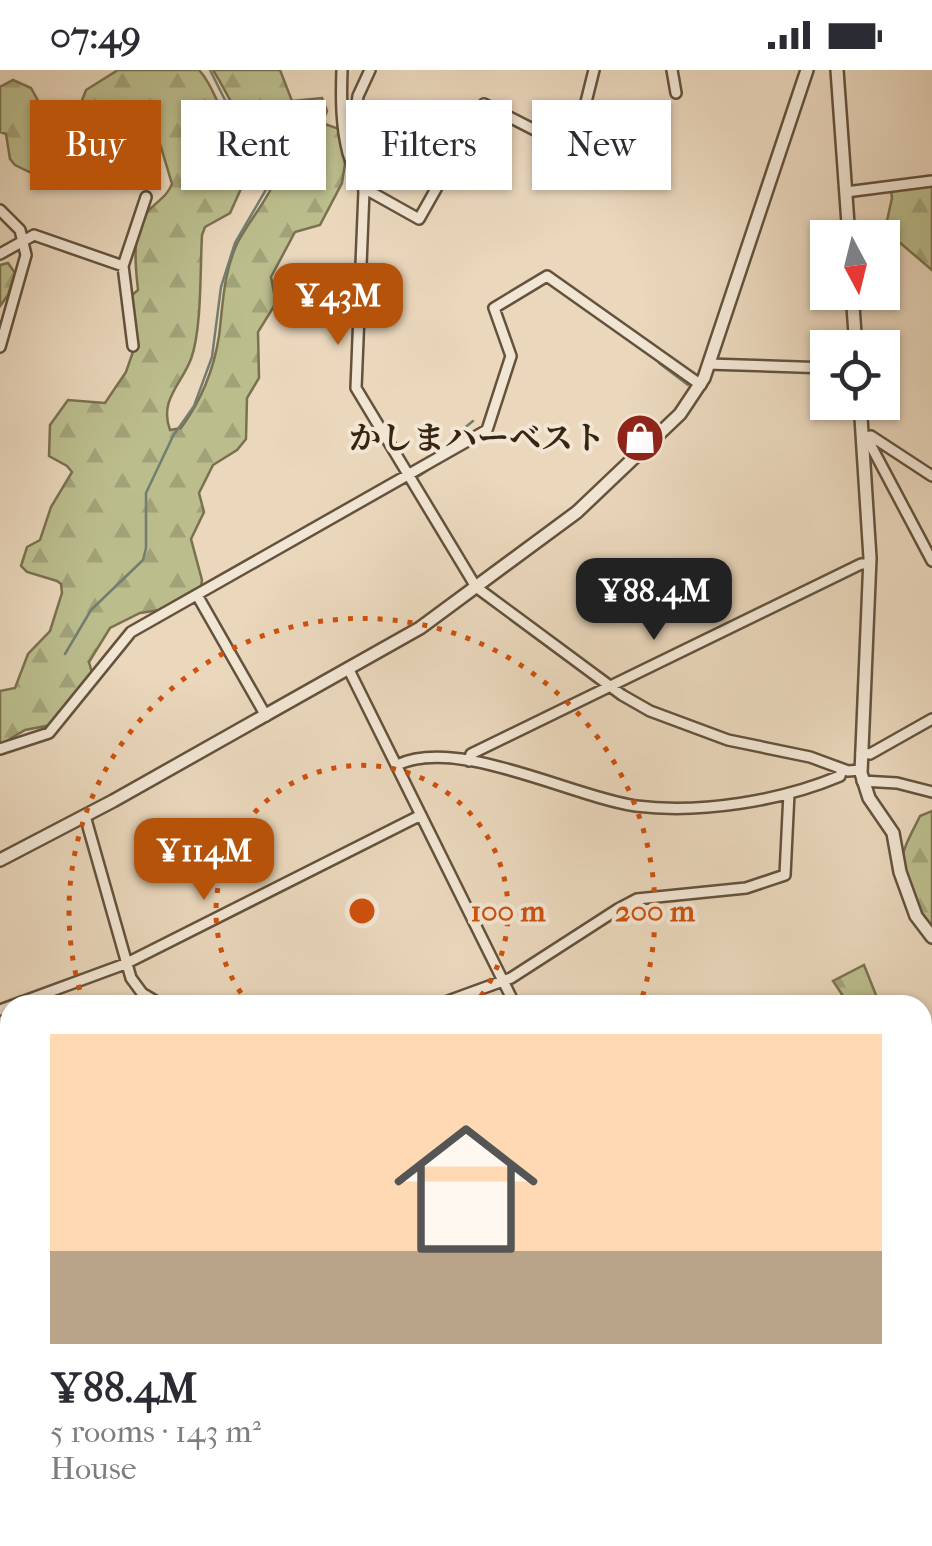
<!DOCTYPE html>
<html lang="en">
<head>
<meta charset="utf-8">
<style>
	:root { --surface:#fff; --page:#f7f7f7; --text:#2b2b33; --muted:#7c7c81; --accent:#b45309 }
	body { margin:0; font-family:"IM FELL French Canon","Noto Serif JP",serif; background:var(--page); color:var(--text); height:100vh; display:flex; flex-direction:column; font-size:38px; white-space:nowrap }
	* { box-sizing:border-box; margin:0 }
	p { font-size:32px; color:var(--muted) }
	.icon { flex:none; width:55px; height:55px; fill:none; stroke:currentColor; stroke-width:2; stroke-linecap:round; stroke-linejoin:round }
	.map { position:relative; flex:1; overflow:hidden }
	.sheet { position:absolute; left:0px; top:925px; width:932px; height:552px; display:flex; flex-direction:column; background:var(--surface); border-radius:30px 30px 0 0; box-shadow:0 2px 8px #0004 }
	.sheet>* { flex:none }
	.hud { position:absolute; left:30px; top:30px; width:872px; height:90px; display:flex; gap:20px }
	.needle { width:65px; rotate:173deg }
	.fabs { position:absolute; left:810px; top:150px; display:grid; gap:20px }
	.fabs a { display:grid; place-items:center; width:90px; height:90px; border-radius:0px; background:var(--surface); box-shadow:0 2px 8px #0004; font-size:50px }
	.price { position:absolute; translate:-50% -85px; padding:0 22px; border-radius:20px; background:var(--accent); color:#fff; font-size:32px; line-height:65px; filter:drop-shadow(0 2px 5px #0008) }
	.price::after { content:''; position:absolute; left:50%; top:60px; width:30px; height:22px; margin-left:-15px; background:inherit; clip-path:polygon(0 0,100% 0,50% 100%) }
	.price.selected { background:#222; color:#fff }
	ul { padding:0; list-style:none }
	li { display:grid; align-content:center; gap:20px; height:530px; padding:0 50px }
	li span { display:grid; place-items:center; height:310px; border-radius:0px; color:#555 }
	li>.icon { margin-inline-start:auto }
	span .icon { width:180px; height:180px; fill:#fffc; stroke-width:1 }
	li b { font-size:42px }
	.tag { padding:0 35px; border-radius:0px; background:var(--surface); box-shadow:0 2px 8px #0004; font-size:35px; line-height:90px }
	.tag.selected { background:var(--accent); color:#fff }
	.status { display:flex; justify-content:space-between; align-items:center; height:70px; padding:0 50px; background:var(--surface); direction:ltr }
	.status svg { height:28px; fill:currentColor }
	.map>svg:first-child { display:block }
	.forest { fill:url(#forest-firs); stroke:#7a714f; stroke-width:2.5 }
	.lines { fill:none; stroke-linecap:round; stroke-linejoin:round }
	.stream { stroke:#727e71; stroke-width:2.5 }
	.river { stroke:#98bab1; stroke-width:18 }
	.minor-casing { stroke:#64523c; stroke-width:14 }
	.tertiary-casing { stroke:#64523c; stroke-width:16 }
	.secondary-casing { stroke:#382511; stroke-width:18 }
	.motorway-casing { stroke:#382511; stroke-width:20 }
	.minor { stroke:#f1e5d3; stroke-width:9 }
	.tertiary { stroke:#f1e5d3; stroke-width:11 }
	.secondary { stroke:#f1e5d3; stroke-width:12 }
	.motorway { stroke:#ead7bc; stroke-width:15 }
	.ring { fill:none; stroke:#ce510d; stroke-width:5; stroke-dasharray:5 10 }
	.labels { text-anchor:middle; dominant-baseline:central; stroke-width:8; stroke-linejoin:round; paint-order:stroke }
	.poi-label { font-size:32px; font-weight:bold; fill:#382511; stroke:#f1e5d3; text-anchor:end }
	.centre { fill:#ce510d; stroke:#f1e5d3; stroke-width:5 }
	.ring-label { font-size:30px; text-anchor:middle; font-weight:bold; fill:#ce510d; stroke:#f1e5d3; stroke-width:8; stroke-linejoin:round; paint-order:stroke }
</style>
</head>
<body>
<div class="status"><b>07:49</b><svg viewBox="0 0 49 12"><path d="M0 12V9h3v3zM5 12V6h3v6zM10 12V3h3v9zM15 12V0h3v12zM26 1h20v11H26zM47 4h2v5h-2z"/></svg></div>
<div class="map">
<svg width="932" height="1476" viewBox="0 0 932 1476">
	<defs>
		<pattern id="forest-firs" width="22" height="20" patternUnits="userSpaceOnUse" patternTransform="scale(2.5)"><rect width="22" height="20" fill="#bbbd8d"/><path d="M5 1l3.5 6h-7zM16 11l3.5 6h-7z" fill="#a2a279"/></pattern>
	</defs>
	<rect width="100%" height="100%" fill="#ead7bc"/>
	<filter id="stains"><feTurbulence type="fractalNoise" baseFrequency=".002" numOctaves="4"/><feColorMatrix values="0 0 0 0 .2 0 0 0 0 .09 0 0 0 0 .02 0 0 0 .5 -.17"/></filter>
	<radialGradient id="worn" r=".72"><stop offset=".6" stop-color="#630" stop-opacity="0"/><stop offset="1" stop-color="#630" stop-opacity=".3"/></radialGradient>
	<!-- forest -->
	<path class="forest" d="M118 0H199C214 16 218 39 231 56 239 68 251 75 254 90L230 143 205 157 202 165C200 198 202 259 191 289 181 315 159 330 170 360L181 358C200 332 214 299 219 266 223 235 223 206 236 176 244 156 282 114 277 95 274 86 264 78 258 71 237 49 229 25 213 0H280L292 31 322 28 327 41 322 53 339 59 341 64 345 94 342 113 320 155 295 162 271 207 276 233 258 262 259 308 247 328 246 369 237 380 213 395 199 423 204 442 191 469 202 510 201 517 160 540 140 543 110 558 89 592 92 603 51 655 25 660 0 675V621L15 618 28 584 50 561 62 523 61 514 57 511 27 502 21 496 27 477 40 470 51 437 72 402 67 396 49 386 50 355 68 330 105 333 126 302 135 276 130 227 138 220C135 194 131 160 150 139 159 130 167 126 172 114L157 64 120 51 109 53 91 105C73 122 36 106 15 95L10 89 6 64 0 62V17L13 10 31 18 52 56 66 57 74 51 86 20Z
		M932 115V200L885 160 892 128 891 121Z
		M8 193 15 203 8 225 0 236V195Z
		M932 741V857C915 844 902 813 902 792 902 778 914 759 920 746Z
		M864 895 880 935H849L833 911Z
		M923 1100 932 1110V1147L923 1156Z
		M0 1248 10 1251V1308L0 1306Z
		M225 1468H487L489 1476H189Z"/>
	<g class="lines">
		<!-- stream -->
		<path class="stream" d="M659 293 688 315
			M450 374 452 368 473 351
			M416 408 446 388
			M413 420 468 513
			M65 584 91 540 143 490 146 478V423L173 366 194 336 212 287 221 217 235 173 275 104 271 88 231 42 210 0
			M590 1468 592 1476"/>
		<!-- river -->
		<path class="river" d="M922 1385 932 1384
			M0 1435 10 1433"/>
		<!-- minor casing -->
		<g class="minor-casing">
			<path id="minor" d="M342 0C341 28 341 56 348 83 352 97 361 107 364 121L356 318 476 517 622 625 650 641 728 670 810 687 848 701 861 700
				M672 0 676 23
				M357 99 364 90 356 40 358 26 370 0
				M364 121H369L419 149 484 34 566 76 577 68 594 0
				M846 122 932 111
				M0 140 20 160 26 185 0 277
				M0 184 34 165 123 196
				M133 276 123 196 146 127
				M708 294 828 298
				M865 367 871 366 932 406
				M862 373 869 372 932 491
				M197 525 266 646
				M349 600 515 935
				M0 679 49 663 131 562 487 360 511 286 494 238 547 206 701 315
				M861 683 870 684 932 649
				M469 691 471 684 861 494H869
				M397 695C458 666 572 727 636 736 700 744 781 731 840 706L842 699
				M862 711 897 713 932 722
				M85 746 131 908 142 923 162 935
				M437 935 511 908 618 839 637 829 746 818 785 805 789 723
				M0 940 125 894 421 745
				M0 1173H10
				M922 1317 932 1310
				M922 1334 932 1336
				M922 1375 932 1374
				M922 1394H932
				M0 1426 10 1424
				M922 1455 932 1450
				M128 1468 130 1476
				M468 1468 471 1476
				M597 1468 599 1476
				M216 1476 258 1468
				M350 1476 353 1468
				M881 1476 897 1468"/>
		</g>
		<!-- tertiary casing -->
		<g class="tertiary-casing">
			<path id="tertiary" d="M837 0 849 168
				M852 222 856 278
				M860 332 870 488 861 703 869 728 893 763 900 802 916 846 932 867
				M0 790 113 731 420 558 577 442 680 344 704 308 807 0"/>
		</g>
		<!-- secondary casing -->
		<g class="secondary-casing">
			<path id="secondary" d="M922 1219 932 1215
				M0 1317 10 1318"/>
		</g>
		<!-- motorway casing -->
		<g class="motorway-casing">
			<path id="motorway" d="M922 1408 932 1405
				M922 1429 932 1424
				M633 1468 636 1476
				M774 1476 788 1468
				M843 1476 858 1468"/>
		</g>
		<!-- minor -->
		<use href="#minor" class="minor"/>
		<!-- tertiary -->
		<use href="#tertiary" class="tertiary"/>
		<!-- secondary -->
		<use href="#secondary" class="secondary"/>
		<!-- motorway -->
		<use href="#motorway" class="motorway"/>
	</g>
	<!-- distance rings -->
	<g class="ring">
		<path d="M250 935A146 146 0 1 1 474 935"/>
		<path d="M84 934A293 293 0 1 1 640 934"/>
	</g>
	<!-- icons -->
	<defs>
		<g id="shop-disc" transform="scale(2.5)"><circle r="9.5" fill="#8f2418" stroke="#f1e5d3"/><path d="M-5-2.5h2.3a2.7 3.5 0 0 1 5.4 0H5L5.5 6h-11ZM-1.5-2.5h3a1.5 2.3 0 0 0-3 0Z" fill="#fff"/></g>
	</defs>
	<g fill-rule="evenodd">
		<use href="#shop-disc" x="640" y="368"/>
	</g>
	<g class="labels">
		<!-- poi labels -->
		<g class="poi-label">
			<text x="605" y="368">かしまハーベスト</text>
		</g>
	</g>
	<circle cx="362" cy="841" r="15" class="centre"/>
	<g class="ring-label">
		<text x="508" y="851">100 m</text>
		<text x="655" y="851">200 m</text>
	</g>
	<rect width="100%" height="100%" filter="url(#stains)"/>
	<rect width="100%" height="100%" fill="url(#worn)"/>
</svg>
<div class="fabs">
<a><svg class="needle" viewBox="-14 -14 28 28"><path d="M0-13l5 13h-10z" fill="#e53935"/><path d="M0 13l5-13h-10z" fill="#7c7c81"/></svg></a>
<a><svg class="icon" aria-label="locate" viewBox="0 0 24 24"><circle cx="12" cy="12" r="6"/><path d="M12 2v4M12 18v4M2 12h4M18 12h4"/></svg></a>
</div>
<b class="price" style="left:338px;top:278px">¥43M</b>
<b class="price selected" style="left:654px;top:573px">¥88.4M</b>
<b class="price" style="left:204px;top:833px">¥114M</b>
<div class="hud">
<a class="tag selected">Buy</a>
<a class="tag">Rent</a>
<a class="tag">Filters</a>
<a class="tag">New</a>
</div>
<section class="sheet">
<ul>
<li><span style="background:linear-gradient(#ffd9b3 70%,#b9a48a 0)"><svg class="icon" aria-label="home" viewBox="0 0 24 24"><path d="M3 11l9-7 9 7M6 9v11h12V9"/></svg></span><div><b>¥88.4M</b><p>5 rooms · 143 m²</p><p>House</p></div></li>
</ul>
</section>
</div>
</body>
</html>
